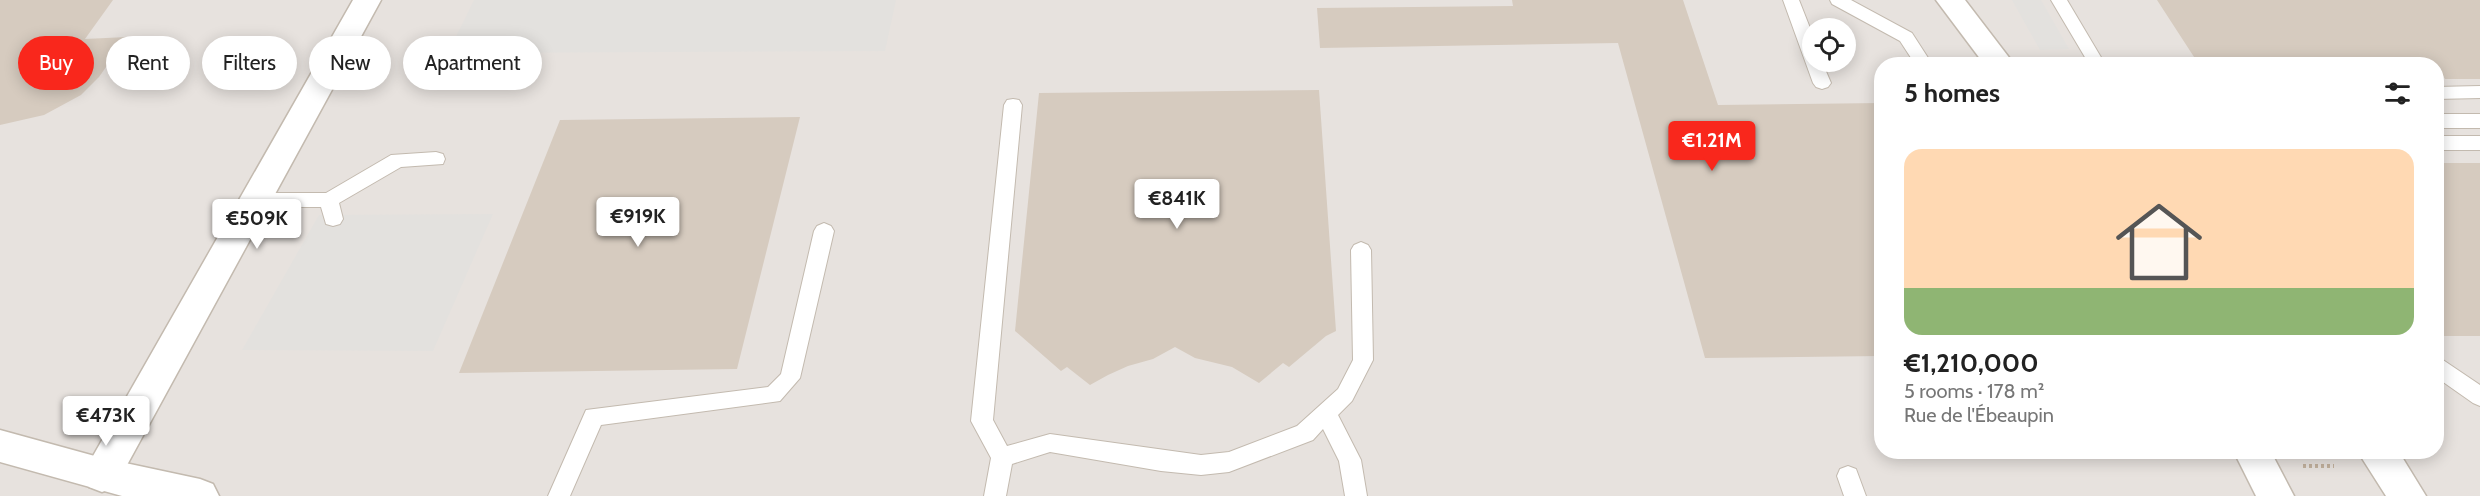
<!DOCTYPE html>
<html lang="en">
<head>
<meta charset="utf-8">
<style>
	:root { --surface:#fff; --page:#f6f6f6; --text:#222; --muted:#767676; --line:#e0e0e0; --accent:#f9271c }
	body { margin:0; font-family:Cabin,sans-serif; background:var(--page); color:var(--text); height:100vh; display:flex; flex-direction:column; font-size:22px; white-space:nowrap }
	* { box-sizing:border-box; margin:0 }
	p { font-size:20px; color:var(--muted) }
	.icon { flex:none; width:33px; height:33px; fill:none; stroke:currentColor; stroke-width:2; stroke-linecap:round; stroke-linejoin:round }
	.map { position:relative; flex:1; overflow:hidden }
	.side { position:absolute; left:1874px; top:57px; width:570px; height:402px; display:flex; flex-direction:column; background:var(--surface); border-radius:24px; box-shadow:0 3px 15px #0003 }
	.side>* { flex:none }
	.banner { position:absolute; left:18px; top:36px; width:570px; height:54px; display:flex; gap:12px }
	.buttons { position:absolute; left:1802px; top:18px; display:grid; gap:12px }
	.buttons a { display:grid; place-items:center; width:54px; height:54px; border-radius:50%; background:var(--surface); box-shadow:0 3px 15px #0003; font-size:30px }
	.price { position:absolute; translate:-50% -51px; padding:0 14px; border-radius:6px; background:#fff; color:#222; font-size:20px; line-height:39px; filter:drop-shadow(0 2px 3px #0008) }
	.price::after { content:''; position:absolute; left:50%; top:36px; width:18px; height:14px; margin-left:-9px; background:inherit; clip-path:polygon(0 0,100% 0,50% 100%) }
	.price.active { background:var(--accent); color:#fff }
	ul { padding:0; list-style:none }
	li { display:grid; align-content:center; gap:12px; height:318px; padding:0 30px }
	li+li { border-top:2px solid var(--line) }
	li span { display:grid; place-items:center; height:186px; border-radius:18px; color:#555 }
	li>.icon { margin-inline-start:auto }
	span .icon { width:108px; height:108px; fill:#fffc; stroke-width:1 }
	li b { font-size:26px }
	h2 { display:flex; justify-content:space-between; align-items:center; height:72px; padding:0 30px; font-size:26px }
	.pill { padding:0 21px; border-radius:27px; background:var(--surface); box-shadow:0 3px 15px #0003; font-size:21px; line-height:54px }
	.pill.active { background:var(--accent); color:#fff }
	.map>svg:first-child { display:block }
	.industrial { fill:#e7e2de; fill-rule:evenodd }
	.parking { fill:#e3e1de }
	.building { fill:#d6cbbf }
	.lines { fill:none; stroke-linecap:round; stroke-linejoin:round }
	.service-casing { stroke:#c3baaf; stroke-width:2 }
	.minor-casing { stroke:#c3baaf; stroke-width:3 }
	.tertiary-casing { stroke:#c3baaf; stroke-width:3 }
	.path { stroke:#c2b19d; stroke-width:4; stroke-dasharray:3 3; stroke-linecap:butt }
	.service { fill:#fff; fill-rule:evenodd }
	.minor { fill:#fff; fill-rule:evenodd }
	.tertiary { fill:#fff; fill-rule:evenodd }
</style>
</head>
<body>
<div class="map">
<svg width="2480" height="496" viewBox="0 0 2480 496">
	<rect width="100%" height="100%" fill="#f5f0e9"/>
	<!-- industrial -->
	<path class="industrial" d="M0 0H2480V496H0ZM1812 28H1845V62H1812ZM1881 64H2436V452H1881Z"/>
	<!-- parking -->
	<path class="parking" d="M474 0H896L885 51 448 53Z
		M2012 0H2041L2069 49 2040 50Z
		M493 214 433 351 242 350 319 215Z"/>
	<!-- building -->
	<path class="building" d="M0 0H113L85 39 127 37 99 77 81 95 44 115 0 125Z
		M1512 0H1683L1718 105 1881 103V356L1705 358 1618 43 1320 48 1317 8 1513 6Z
		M2157 0H2480V79H2445L2436 64H2319L2315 59 2196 60Z
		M1319 90 1336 331 1326 336 1289 367 1283 363 1259 383 1232 367 1195 358 1175 347 1153 359 1128 366 1108 375 1090 385 1067 367 1061 371 1015 331 1039 93Z
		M800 117 737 369 459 373 560 120Z
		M2436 163H2480V336H2436Z"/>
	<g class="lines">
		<!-- service casing -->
		<g class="service-casing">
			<path id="service" d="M1783 0H1799L1812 33V62H1822L1831 83 1828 87 1822 89 1816 87 1813 83Z
				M1830 0H1851L1912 33 1932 64H1915L1900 41 1832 4Z
				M2051 0H2067L2105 64H2089Z
				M2480 86V98L2436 99V87Z
				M1013 99 1019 100 1022 105 993 420 1007 446 1050 434 1201 455 1229 452 1297 426 1338 389 1353 360 1351 250 1354 245 1361 242 1368 245 1371 250 1373 360 1352 401 1338 415 1361 460 1367 496H1345L1339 461 1323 429 1313 440 1229 472 1201 475 1161 471 1050 452 1012 464 1006 496H984L991 458 971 421 1004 105 1007 100Z
				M2436 114H2480V128H2436Z
				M2436 136H2480V150H2436Z
				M436 152 443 154 445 159 443 164 401 167 339 203 343 219 340 224 333 226 326 224 321 207H256L249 205 247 200 249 195 256 193H326L391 155Z
				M824 223 831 226 834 231 800 378 780 401 601 425 570 496H548L586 410 768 387 781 374 814 231 817 226Z
				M2436 357 2443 360 2480 385V406L2473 403 2436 377Z
				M1848 466 1856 469 1866 496H1844L1837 476 1840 469Z"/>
		</g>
		<!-- minor casing -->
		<g class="minor-casing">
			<path id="minor" d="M353 0H381L115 487 102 492 89 487 83 475 89 463Z
				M1936 0H1965L2014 64H1984Z
				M2234 452H2271L2294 496H2256Z
				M2358 452H2399L2426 496H2386Z"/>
		</g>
		<!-- tertiary casing -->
		<g class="tertiary-casing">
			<path id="tertiary" d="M0 430 102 458 200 479 213 484 219 496H122L0 462Z"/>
		</g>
		<!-- path -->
		<path class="path" d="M2303 466H2334"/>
		<!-- service -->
		<use href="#service" class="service"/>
		<!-- minor -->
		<use href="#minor" class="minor"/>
		<!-- tertiary -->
		<use href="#tertiary" class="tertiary"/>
	</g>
</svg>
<div class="buttons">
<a><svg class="icon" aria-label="locate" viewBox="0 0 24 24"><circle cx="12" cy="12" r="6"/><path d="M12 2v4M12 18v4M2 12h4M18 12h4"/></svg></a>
</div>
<b class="price active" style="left:1712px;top:172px">€1.21M</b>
<b class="price" style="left:1177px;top:230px">€841K</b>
<b class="price" style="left:638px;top:248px">€919K</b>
<b class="price" style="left:257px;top:250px">€509K</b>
<b class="price" style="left:106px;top:447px">€473K</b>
<div class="banner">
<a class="pill active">Buy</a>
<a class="pill">Rent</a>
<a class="pill">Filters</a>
<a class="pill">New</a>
<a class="pill">Apartment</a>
</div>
<section class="side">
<h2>5 homes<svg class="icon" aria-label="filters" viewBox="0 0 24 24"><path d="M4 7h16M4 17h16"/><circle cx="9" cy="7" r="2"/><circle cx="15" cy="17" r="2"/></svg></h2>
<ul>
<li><span style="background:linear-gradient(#ffd9b3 75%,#8fb573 0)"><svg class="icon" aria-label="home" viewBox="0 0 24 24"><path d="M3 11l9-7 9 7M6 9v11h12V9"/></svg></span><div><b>€1,210,000</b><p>5 rooms · 178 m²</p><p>Rue de l'Ébeaupin</p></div></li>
</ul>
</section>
</div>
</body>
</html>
